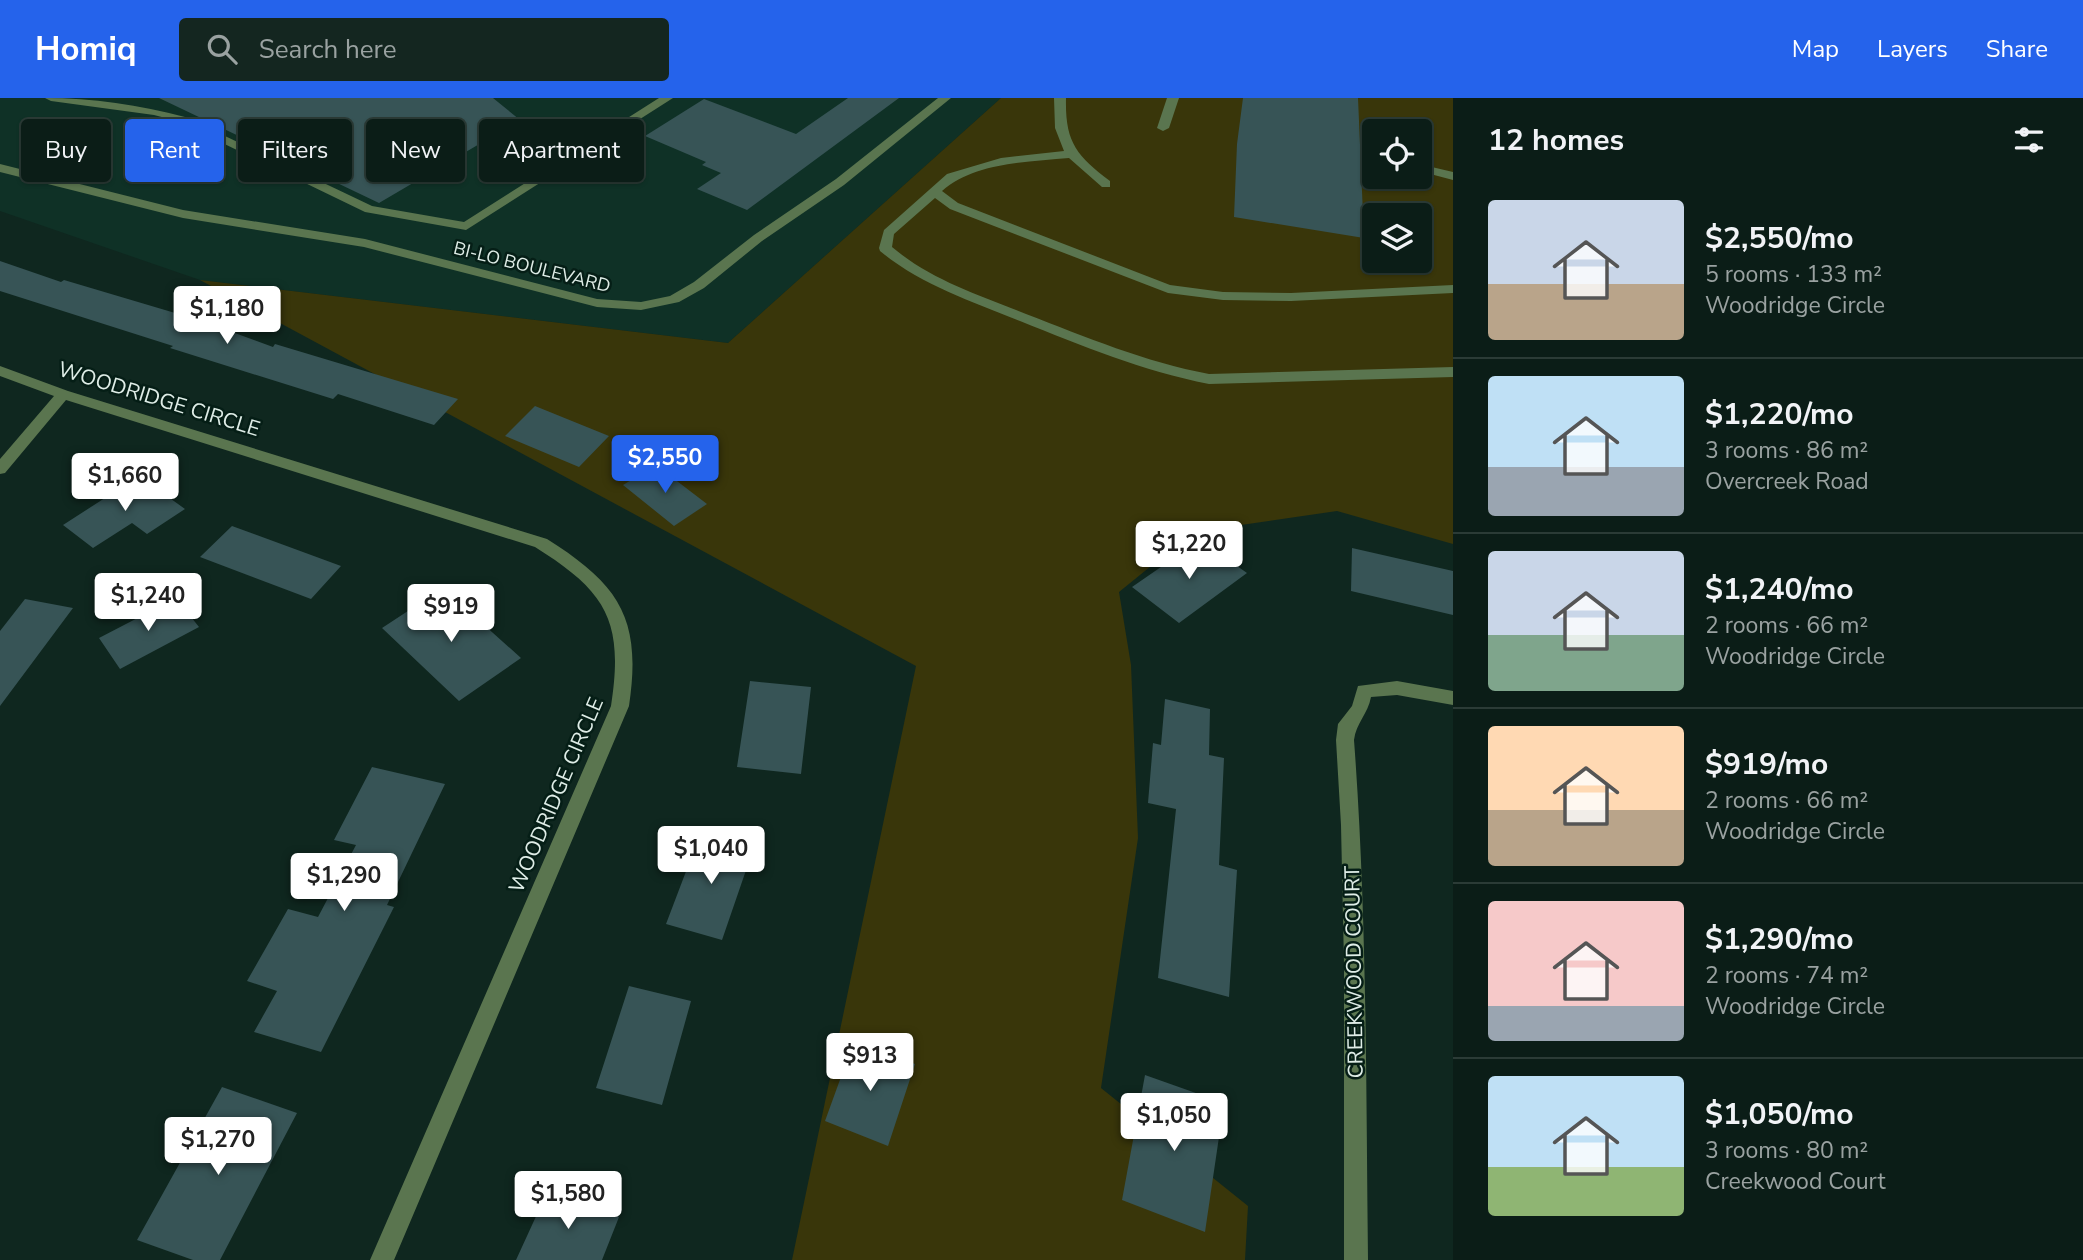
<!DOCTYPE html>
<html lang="en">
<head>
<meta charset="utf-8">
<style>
	:root { --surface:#0b1d17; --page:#142620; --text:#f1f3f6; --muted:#9aa2a1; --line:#2b3b36; --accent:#2563eb }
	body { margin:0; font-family:"Nunito Sans",sans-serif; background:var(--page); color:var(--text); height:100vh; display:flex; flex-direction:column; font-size:26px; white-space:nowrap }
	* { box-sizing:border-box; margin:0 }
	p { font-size:23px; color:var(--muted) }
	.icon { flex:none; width:38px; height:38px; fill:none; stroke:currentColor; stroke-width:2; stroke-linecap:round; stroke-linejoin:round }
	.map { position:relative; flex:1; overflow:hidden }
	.sheet { display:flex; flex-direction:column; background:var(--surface); width:630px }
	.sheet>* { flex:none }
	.hud { position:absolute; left:21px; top:21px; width:665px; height:63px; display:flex; gap:14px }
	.controls { position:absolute; left:1362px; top:21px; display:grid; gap:14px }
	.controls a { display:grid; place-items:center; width:70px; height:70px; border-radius:7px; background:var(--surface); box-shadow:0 2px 5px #0004,0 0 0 2px var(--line); font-size:35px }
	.price { position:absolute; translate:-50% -60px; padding:0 16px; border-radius:7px; background:#fff; color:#222; font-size:23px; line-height:46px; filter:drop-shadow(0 2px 4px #0008) }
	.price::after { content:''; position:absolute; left:50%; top:42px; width:21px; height:16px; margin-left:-10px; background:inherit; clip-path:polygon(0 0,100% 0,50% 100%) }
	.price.selected { background:var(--accent); color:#fff }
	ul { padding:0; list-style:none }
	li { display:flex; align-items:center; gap:21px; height:175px; padding:0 35px }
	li+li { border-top:2px solid var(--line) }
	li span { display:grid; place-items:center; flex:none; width:196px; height:140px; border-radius:7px; color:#555 }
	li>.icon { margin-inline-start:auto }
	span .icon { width:84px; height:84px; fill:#fffc; stroke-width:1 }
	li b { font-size:30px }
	h2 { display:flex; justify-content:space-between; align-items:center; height:84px; padding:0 35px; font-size:30px }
	.tag { padding:0 24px; border-radius:7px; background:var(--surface); box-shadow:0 2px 5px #0004,0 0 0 2px var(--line); font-size:24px; line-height:63px }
	.tag.selected { background:var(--accent); color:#fff }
	header { display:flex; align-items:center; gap:42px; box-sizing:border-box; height:98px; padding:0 35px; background:var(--accent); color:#fff }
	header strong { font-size:33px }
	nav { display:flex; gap:38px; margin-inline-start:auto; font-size:24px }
	.search { width:490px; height:63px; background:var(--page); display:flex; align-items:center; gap:18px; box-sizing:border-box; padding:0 24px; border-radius:7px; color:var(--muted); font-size:26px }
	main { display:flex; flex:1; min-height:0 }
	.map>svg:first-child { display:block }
	.built { fill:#0f3126 }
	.green { fill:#39360a; fill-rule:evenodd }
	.building { fill:#375456 }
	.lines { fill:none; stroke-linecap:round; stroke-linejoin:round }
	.minor { fill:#5a754f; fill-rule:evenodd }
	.labels { text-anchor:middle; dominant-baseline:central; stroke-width:5; stroke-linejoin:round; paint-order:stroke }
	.far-street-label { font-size:18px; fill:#dfede7; stroke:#051e16 }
	.street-label { font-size:21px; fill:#dfede7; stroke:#051e16 }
</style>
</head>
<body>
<header>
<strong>Homiq</strong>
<div class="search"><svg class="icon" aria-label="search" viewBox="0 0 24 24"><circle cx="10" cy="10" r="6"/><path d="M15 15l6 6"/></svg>Search here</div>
<nav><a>Map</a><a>Layers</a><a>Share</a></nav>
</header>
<main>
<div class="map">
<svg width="1453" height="1162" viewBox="0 0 1453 1162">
	<rect width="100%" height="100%" fill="#0f271f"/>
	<!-- built -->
	<path class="built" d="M0 0H1001L728 245 200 182 0 113Z"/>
	<!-- green -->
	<path class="green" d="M1001 0H1453V446L1337 413 1193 434 1119 494 1131 567 1138 740 1101 990 1248 1108 1245 1162H792L916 568 200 182 728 245ZM1374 33H1419V79H1374ZM1374 117H1419V163H1374Z"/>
	<!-- building -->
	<path class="building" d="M159 0H493L520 22 379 105Z
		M848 0H899L747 112 697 91 721 75 702 67 706 64 645 38 704 1 796 36Z
		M1243 0H1358L1364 140 1234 119 1237 46Z
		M0 163 61 184 64 182 202 223 273 249 275 246 458 301 434 327 338 296 333 301 170 250 173 248 0 193Z
		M535 308 609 338 579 369 505 338Z
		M656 367 707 406 674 428 623 387Z
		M139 378 185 411 147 436 132 425 93 450 63 427Z
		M232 428 341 468 311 501 200 459Z
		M1200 442 1247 475 1179 525 1132 489Z
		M1352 450 1453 473V517L1351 493Z
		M443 490 521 560 459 603 382 530Z
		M176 500 199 529 120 571 99 540Z
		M25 501 73 510 0 608V533Z
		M750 583 811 589 801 676 737 669Z
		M1165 601 1210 611 1209 657 1224 660 1219 767 1237 772 1229 899 1158 880 1176 711 1148 705 1153 645 1161 647Z
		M372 669 445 686 387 807 394 809 321 954 254 934 277 893 247 883 288 811 318 819 356 747 334 742Z
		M701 734 754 749 722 842 666 826Z
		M629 888 691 903 662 1007 596 990Z
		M854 943 915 966 888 1048 825 1023Z
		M1145 977 1224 1005 1205 1134 1122 1102Z
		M222 989 297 1015 220 1162H193L137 1142Z
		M549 1090 619 1119 602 1162H516Z"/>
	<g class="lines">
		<!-- minor -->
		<path class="minor" d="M45 0C92 0 140 7 185 19L372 108 464 124 659 0H673L466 132 365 114 177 23 154 17 51 3Z
			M938 0H951L844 87 762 143 704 190 679 204 641 212 597 209 364 149 183 120 0 74V66L183 112 365 141 597 201 641 204 670 198 694 184 754 137 836 81Z
			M1054 0H1066C1065 44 1076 57 1110 83V89H1102L1069 60C1027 64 975 64 942 93L958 105 1170 187 1223 194 1291 195 1453 187V195L1291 203 1223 202 1168 195 950 111 935 100 894 136 892 149C931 182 979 197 1026 216 1086 239 1145 264 1209 276L1453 269V279L1209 286C1143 273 1082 248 1020 223 971 203 921 187 880 153L879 150 884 132 947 76 1001 60 1064 53 1055 30Z
			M1167 0H1179L1169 30 1163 33 1157 30Z
			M1419 66 1453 74V82L1419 73Z
			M0 268 68 293 547 441C620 487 642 521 629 608L394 1162H370L611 608C624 523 607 494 535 449L66 302 5 375 0 376V361L54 298 0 278Z
			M1397 583 1453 593V607L1397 597 1371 599C1368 616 1356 625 1354 642 1367 815 1366 989 1368 1162H1344V866L1341 727 1336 642 1338 626 1352 608 1358 588Z"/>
	</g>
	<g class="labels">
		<!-- far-street labels -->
		<g class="far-street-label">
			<text transform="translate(532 169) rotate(14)">BI-LO BOULEVARD</text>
		</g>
		<!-- street labels -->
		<g class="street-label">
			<text transform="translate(159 301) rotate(17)">WOODRIDGE CIRCLE</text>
			<text transform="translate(556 697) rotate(-67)">WOODRIDGE CIRCLE</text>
			<text transform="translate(1354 874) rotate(-91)">CREEKWOOD COURT</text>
		</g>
	</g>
</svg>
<div class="controls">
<a><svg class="icon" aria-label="locate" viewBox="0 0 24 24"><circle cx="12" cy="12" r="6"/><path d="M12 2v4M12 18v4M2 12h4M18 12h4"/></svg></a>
<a><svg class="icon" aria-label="layers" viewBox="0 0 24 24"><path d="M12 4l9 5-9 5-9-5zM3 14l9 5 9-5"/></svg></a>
</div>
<b class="price" style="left:227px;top:248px">$1,180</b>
<b class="price selected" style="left:665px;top:397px">$2,550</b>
<b class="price" style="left:125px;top:415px">$1,660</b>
<b class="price" style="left:1189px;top:483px">$1,220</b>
<b class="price" style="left:148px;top:535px">$1,240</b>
<b class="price" style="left:451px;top:546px">$919</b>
<b class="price" style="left:711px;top:788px">$1,040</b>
<b class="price" style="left:344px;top:815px">$1,290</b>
<b class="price" style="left:870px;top:995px">$913</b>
<b class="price" style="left:1174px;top:1055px">$1,050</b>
<b class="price" style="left:218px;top:1079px">$1,270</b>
<b class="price" style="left:568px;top:1133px">$1,580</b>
<div class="hud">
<a class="tag">Buy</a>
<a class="tag selected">Rent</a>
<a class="tag">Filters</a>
<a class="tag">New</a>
<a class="tag">Apartment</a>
</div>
</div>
<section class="sheet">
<h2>12 homes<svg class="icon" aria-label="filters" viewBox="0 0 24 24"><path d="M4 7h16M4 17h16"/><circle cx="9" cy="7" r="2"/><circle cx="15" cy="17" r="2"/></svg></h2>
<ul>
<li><span style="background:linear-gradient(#c9d6e8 60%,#b9a48a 0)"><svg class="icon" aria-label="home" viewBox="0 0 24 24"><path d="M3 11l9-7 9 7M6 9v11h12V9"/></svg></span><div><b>$2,550/mo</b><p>5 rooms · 133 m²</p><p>Woodridge Circle</p></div></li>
<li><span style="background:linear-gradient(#bfe0f5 65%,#9aa5b1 0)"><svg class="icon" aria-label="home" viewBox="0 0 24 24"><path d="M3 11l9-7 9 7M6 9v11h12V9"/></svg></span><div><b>$1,220/mo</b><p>3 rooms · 86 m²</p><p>Overcreek Road</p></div></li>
<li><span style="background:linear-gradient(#c9d6e8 60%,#7fa58c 0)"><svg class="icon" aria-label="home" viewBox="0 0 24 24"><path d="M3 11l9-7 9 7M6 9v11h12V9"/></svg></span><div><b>$1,240/mo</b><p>2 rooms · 66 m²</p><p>Woodridge Circle</p></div></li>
<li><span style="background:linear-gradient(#ffd9b3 60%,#b9a48a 0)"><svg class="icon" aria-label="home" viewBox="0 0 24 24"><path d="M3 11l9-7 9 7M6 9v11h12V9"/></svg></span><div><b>$919/mo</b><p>2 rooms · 66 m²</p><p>Woodridge Circle</p></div></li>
<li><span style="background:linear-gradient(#f6c9c9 75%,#9aa5b1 0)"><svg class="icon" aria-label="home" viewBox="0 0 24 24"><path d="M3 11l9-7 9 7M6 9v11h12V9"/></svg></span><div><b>$1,290/mo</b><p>2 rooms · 74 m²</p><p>Woodridge Circle</p></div></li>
<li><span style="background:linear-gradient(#bfe0f5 65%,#8fb573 0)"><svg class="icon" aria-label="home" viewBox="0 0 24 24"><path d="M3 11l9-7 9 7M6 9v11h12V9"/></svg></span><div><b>$1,050/mo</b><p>3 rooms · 80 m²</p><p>Creekwood Court</p></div></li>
</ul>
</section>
</main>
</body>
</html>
